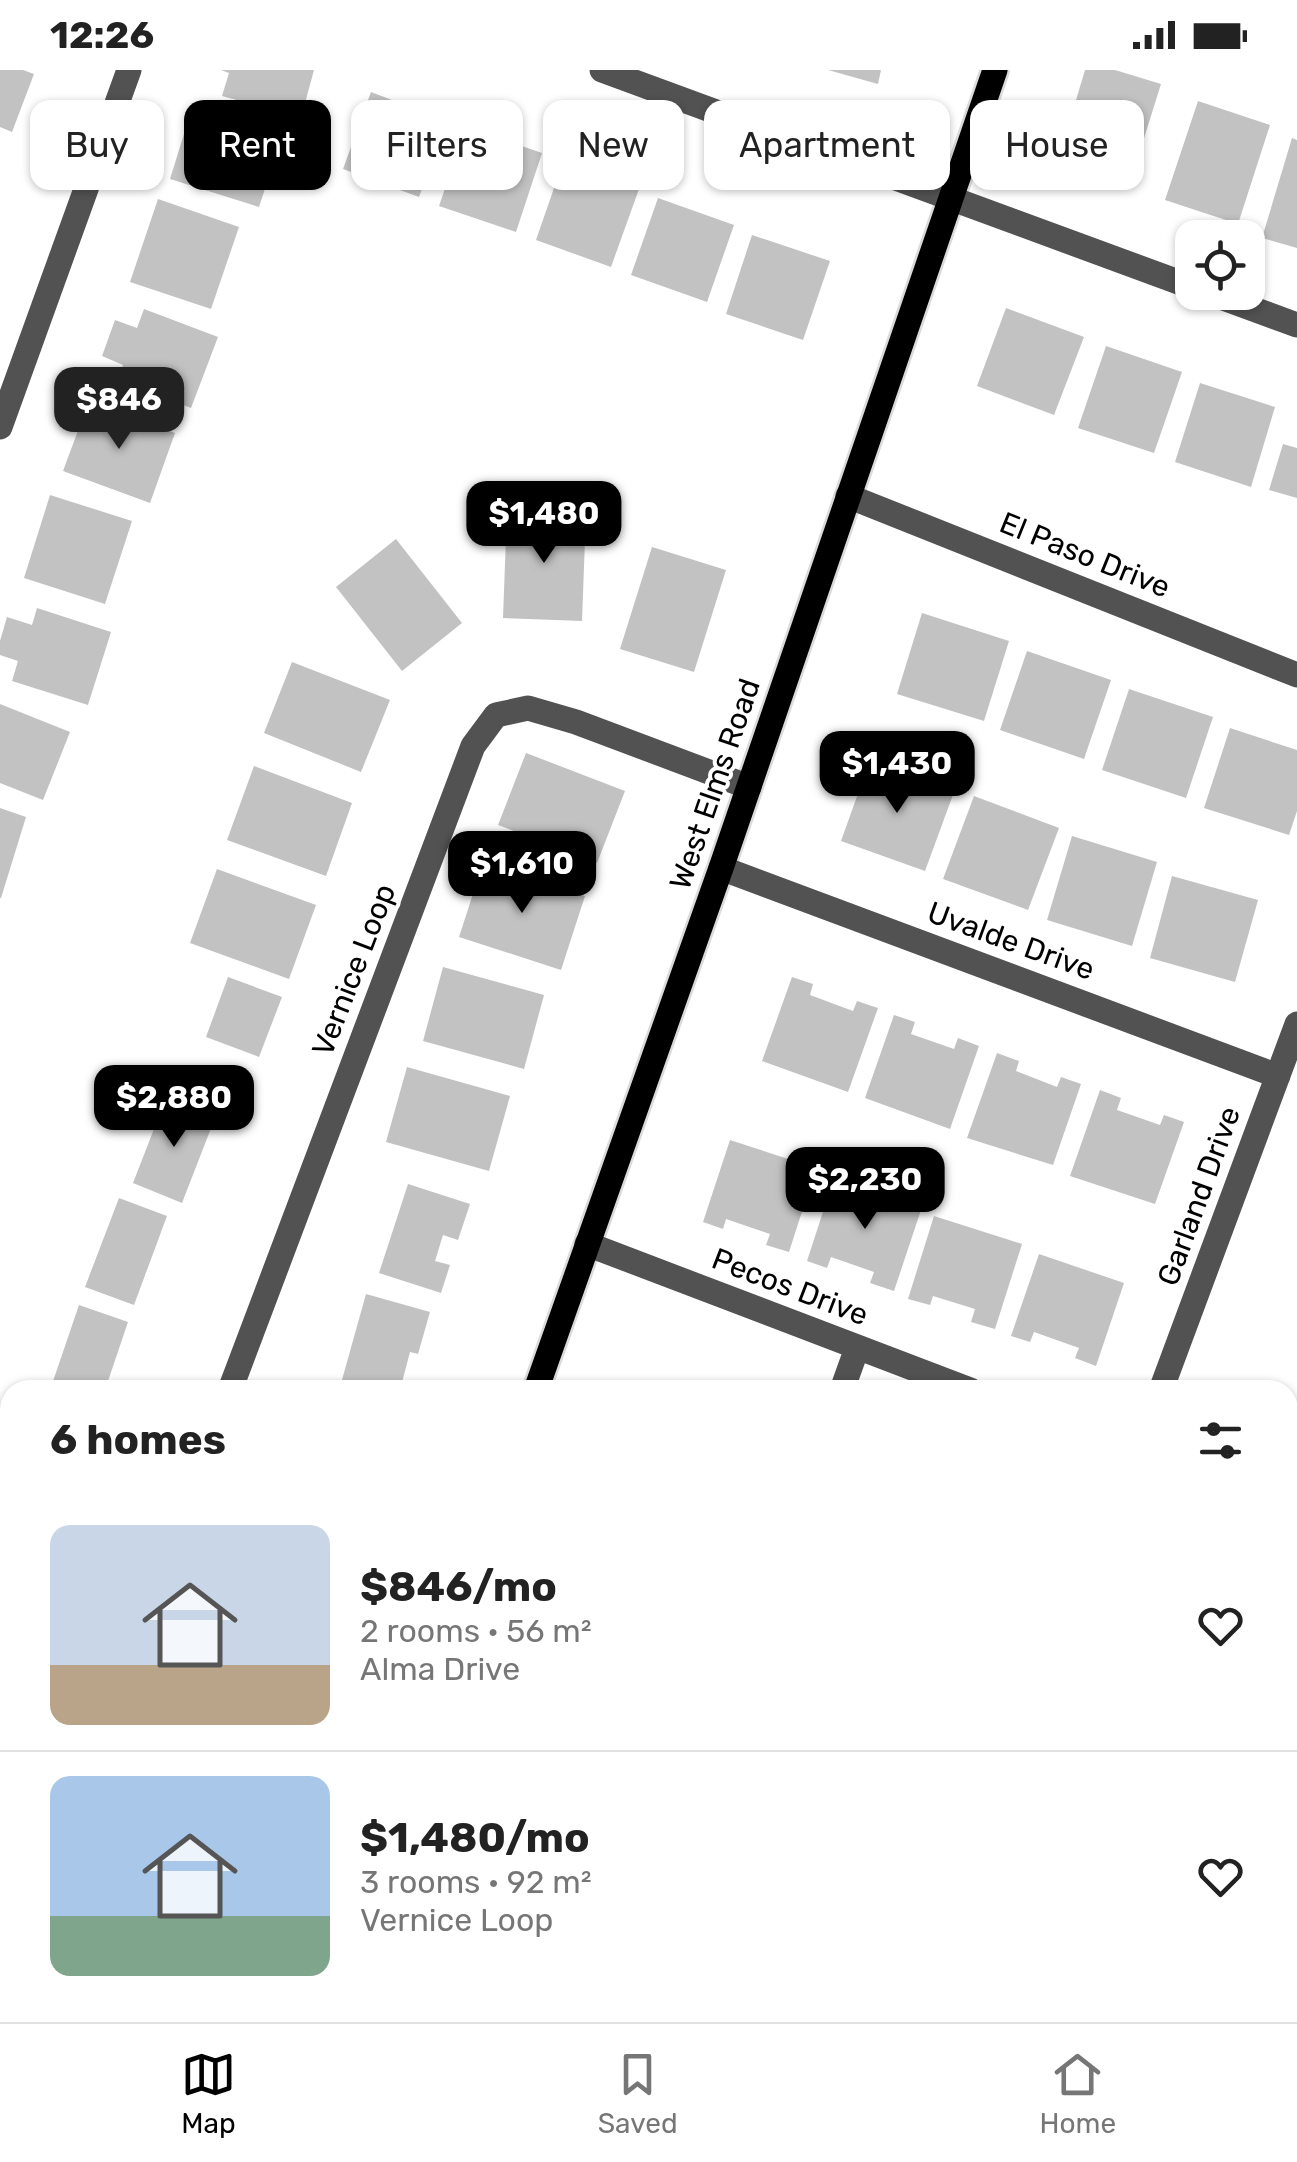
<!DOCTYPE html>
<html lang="en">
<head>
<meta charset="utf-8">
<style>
	:root { --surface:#fff; --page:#f2f2f2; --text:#222; --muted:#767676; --line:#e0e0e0; --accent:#000 }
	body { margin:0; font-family:Rubik,sans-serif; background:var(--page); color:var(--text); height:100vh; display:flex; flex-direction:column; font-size:38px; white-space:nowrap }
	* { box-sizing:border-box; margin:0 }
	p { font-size:32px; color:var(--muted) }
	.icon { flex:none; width:55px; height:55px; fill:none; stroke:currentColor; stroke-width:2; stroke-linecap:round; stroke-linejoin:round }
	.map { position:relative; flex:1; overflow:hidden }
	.drawer { position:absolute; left:0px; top:1310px; width:1298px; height:642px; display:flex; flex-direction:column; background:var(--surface); border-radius:30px 30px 0 0; box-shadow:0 2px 8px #0004 }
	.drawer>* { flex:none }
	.guide { position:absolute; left:30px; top:30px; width:1238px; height:90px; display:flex; gap:20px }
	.buttons { position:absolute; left:1175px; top:150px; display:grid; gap:20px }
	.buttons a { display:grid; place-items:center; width:90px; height:90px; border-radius:20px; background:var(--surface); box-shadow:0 2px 8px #0004; font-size:50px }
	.price { position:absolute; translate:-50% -85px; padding:0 22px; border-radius:20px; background:var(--accent); color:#fff; font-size:32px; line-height:65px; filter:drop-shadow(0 2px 5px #0008) }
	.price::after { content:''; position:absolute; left:50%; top:60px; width:30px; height:22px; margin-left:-15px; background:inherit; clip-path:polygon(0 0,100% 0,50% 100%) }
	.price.on { background:#222; color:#fff }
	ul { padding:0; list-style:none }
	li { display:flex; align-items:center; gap:30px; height:250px; padding:0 50px }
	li+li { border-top:2px solid var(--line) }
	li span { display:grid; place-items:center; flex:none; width:280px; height:200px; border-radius:20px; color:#555 }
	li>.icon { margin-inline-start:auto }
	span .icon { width:120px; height:120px; fill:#fffc; stroke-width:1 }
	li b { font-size:42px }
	h2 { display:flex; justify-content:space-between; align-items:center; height:120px; padding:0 50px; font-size:42px }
	.tag { padding:0 35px; border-radius:20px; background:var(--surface); box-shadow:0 2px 8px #0004; font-size:35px; line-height:90px }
	.tag.on { background:var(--accent); color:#fff }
	.status { display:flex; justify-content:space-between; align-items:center; height:70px; padding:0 50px; background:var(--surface); direction:ltr }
	.status svg { height:28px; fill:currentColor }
	.tab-bar { display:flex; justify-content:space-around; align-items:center; height:140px; border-top:2px solid var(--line); background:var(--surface); font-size:28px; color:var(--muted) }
	.tab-bar a { display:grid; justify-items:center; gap:5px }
	.tab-bar .on { color:var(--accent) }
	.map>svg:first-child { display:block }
	.building { fill:#c2c2c2 }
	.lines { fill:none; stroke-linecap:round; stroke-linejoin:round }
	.major-casing { stroke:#dbdbdb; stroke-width:30 }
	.minor { stroke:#525252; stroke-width:25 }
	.major { stroke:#000; stroke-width:25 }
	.labels { text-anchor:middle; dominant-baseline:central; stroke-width:8; stroke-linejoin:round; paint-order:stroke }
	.street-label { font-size:30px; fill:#000; stroke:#fff }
</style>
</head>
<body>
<div class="status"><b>12:26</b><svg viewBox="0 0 49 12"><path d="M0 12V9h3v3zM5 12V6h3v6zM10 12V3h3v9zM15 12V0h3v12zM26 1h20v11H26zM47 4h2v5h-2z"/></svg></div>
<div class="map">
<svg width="1297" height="1952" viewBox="0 0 1297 1952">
	<rect width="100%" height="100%" fill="#fff"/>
	<!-- building -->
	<path class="building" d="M0 0H23L34 4 12 62 0 57Z
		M221 0H314L301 48 222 26 229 3Z
		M828 0H881L878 14Z
		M1085 0H1115L1161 14 1130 113 1058 90Z
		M371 22 447 51 419 127 343 99Z
		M1198 31 1270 55 1238 154 1165 130Z
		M192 38 282 67 259 137 170 109Z
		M466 57 542 83 516 162 439 136Z
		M1292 68 1297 70V178L1262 168Z
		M563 92 639 119 611 197 536 170Z
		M658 128 734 155 707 232 631 205Z
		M158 129 239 157 211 239 130 212Z
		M752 165 830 191 803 270 726 244Z
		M1006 238 1084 267 1054 345 977 316Z
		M144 239 218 267 191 338 118 310 123 295 102 286 115 250 137 258Z
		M1106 276 1182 302 1154 383 1078 358Z
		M1200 313 1275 337 1251 417 1175 392Z
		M89 331 175 363 150 433 63 401Z
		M1283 374 1297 378V428L1269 420Z
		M50 425 132 451 105 534 24 508Z
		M507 440 586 443 582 551 503 548Z
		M396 469 462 553 402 601 336 517Z
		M652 477 726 500 694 602 620 579Z
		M37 538 111 562 88 635 12 611 18 591 0 585V571L7 547 32 555Z
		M922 543 1009 571 984 651 897 624Z
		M1027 581 1111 610 1084 689 1000 660Z
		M292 592 390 630 361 702 264 663Z
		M1129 619 1213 647 1186 728 1102 700Z
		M0 634 70 662 43 730 0 713Z
		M1230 658 1297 680V741L1289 765 1204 738Z
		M526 683 625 721 597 793 498 755Z
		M870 690 954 722 925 801 841 771Z
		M254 696 352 733 326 806 227 770Z
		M974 726 1059 758 1028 840 943 809Z
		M0 738 26 747 1 828H0Z
		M1072 766 1157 792 1132 876 1047 850Z
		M483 793 585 826 561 900 459 867Z
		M217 799 316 835 289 909 190 873Z
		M1172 806 1258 830 1235 912 1150 888Z
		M443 897 544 925 524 999 423 971Z
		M228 907 282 927 259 987 206 967Z
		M792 907 813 914 810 925 853 941 857 931 878 938 848 1022 762 991Z
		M894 945 915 952 911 964 954 979 958 968 979 976 950 1059 865 1028Z
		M997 983 1019 991 1016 1001 1057 1017 1061 1007 1081 1014 1053 1095 967 1068Z
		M407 997 510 1026 489 1101 386 1072Z
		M1100 1020 1121 1028 1117 1040 1160 1055 1164 1045 1184 1052 1155 1134 1070 1106Z
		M166 1028 215 1048 182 1133 133 1113Z
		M730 1070 816 1098 789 1182 766 1175 770 1164 726 1149 723 1159 703 1152Z
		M834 1108 922 1137 894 1221 870 1213 874 1202 831 1187 827 1198 807 1191Z
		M408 1114 470 1134 458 1170 443 1165 435 1191 450 1195 441 1223 379 1203Z
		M119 1128 167 1146 134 1235 85 1217Z
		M934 1146 1022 1174 995 1259 971 1252 975 1239 933 1226 930 1235 908 1229Z
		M1039 1184 1124 1213 1096 1296 1075 1288 1079 1278 1034 1262 1030 1272 1011 1266Z
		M366 1224 430 1242 418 1284 410 1282 400 1320H352L340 1317Z
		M79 1235 128 1252 105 1320H50Z
		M0 1491H10V1590H3Z
		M1288 1721 1297 1724V1800L1288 1798Z
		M1288 1818 1297 1822V1868L1288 1893Z
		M1284 1942 1281 1952 1267 1949V1952H1207L1208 1947 1195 1943Z"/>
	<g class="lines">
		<!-- major casing -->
		<g class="major-casing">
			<path id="major" d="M536 1320 721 798 995 0
				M310 1952 313 1942"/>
		</g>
		<!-- minor -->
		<path class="minor" d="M602 0 1192 217
			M1207 222 1297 255
			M0 357 129 0
			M848 426 1297 605
			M721 798 1278 1006
			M587 1174 970 1320
			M230 1320 473 676 496 645 528 638 576 652 749 717
			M842 1320 857 1278
			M1161 1320 1297 954
			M1288 1439 1297 1443"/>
		<!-- major -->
		<use href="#major" class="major"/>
	</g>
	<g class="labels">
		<!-- street labels -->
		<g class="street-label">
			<text transform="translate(1085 485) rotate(22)">El Paso Drive</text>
			<text transform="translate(715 714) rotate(-71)">West Elms Road</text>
			<text transform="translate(1011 871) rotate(20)">Uvalde Drive</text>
			<text transform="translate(354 900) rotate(-69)">Vernice Loop</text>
			<text transform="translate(1199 1126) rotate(-70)">Garland Drive</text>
			<text transform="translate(790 1217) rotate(21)">Pecos Drive</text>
		</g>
	</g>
</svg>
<div class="buttons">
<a><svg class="icon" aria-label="locate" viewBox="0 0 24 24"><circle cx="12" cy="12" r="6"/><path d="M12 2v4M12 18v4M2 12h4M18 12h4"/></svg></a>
</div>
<b class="price on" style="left:119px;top:382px">$846</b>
<b class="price" style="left:544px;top:496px">$1,480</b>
<b class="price" style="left:897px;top:746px">$1,430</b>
<b class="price" style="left:522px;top:846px">$1,610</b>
<b class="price" style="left:174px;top:1080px">$2,880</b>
<b class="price" style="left:865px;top:1162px">$2,230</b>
<div class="guide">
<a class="tag">Buy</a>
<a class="tag on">Rent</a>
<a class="tag">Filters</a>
<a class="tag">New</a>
<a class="tag">Apartment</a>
<a class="tag">House</a>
</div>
<section class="drawer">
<h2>6 homes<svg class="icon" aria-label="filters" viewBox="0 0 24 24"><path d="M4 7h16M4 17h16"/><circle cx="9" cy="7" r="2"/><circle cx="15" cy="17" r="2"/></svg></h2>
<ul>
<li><span style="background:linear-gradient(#c9d6e8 70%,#b9a48a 0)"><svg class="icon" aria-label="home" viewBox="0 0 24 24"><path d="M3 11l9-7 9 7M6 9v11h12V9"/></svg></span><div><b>$846/mo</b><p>2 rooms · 56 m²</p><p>Alma Drive</p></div><svg class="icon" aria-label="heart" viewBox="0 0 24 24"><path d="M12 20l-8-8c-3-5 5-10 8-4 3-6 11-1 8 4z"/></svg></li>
<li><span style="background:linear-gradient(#a9c7e8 70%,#7fa58c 0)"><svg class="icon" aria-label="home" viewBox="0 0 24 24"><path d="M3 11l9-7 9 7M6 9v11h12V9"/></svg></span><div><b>$1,480/mo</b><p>3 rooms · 92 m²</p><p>Vernice Loop</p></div><svg class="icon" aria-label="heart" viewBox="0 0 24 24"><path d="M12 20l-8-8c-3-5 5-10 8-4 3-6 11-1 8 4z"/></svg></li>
</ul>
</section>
</div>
<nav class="tab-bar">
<a class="on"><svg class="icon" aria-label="map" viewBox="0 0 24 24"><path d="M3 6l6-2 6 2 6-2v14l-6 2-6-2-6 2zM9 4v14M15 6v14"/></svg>Map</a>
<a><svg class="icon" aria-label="saved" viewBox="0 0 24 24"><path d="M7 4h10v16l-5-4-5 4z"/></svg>Saved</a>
<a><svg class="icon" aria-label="home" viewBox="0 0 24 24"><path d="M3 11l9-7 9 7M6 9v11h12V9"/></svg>Home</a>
</nav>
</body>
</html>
